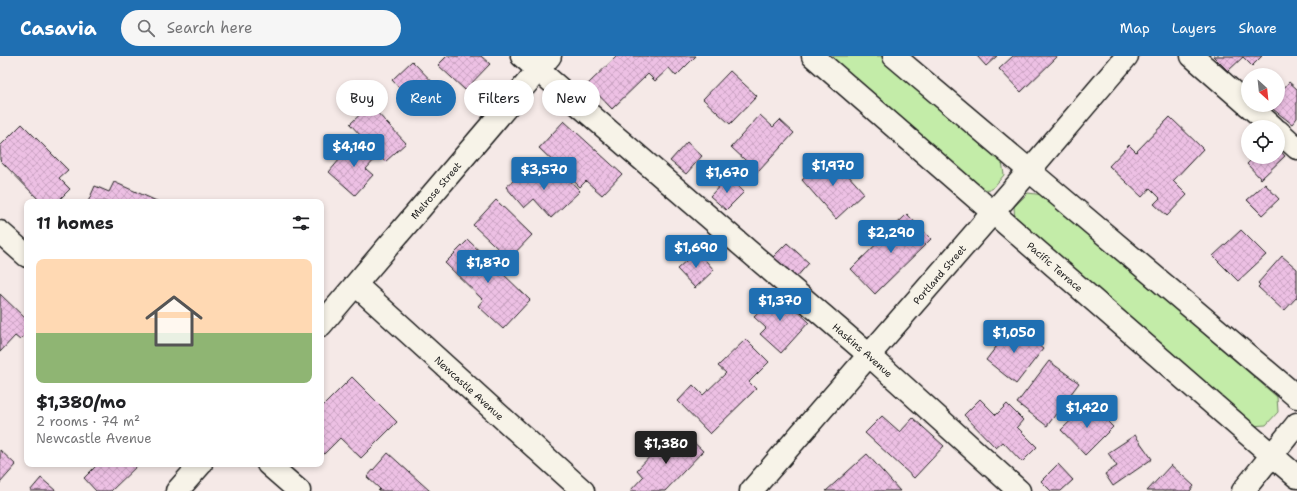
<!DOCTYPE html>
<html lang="en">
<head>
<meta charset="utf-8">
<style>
	:root { --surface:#fff; --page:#f6f6f6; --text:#202124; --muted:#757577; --line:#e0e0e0; --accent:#1f6fb2 }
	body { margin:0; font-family:"Shantell Sans",sans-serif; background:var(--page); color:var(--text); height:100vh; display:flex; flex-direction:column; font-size:15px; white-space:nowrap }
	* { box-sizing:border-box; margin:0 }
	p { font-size:13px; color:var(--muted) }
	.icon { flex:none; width:22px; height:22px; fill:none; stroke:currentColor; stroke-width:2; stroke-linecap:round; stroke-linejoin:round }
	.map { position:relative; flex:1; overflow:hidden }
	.sheet { position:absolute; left:24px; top:143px; width:300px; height:268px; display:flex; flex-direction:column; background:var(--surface); border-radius:8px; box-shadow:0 2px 6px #0003 }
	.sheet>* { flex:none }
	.top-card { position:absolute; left:336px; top:24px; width:380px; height:36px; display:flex; gap:8px }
	.needle { width:26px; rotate:153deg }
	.tools { position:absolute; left:1241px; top:12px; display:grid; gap:8px }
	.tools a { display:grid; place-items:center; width:44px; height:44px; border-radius:50%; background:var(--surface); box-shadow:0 2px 6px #0003; font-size:20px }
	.price { position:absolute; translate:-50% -34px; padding:0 9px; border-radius:4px; background:var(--accent); color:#fff; font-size:13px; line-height:26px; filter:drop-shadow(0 1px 2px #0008) }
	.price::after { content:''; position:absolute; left:50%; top:24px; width:12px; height:9px; margin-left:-6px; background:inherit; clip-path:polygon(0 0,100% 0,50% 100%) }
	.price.current { background:#222; color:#fff }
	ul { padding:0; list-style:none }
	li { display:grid; align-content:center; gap:8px; height:212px; padding:0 12px }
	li+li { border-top:1px solid var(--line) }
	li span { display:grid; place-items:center; height:124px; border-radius:8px; color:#555 }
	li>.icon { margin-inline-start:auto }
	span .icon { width:72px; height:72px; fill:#fffc; stroke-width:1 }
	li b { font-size:17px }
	h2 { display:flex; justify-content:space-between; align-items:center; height:48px; padding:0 12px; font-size:17px }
	.chip { padding:0 14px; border-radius:18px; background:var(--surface); box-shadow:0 2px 6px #0003; font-size:14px; line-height:36px }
	.chip.current { background:var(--accent); color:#fff }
	header { display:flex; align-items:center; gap:24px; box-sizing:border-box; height:56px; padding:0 20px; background:var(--accent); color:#fff }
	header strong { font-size:19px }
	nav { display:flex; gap:22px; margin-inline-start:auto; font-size:14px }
	.search { width:280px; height:36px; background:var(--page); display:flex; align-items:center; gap:10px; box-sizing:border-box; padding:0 14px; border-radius:22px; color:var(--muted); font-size:15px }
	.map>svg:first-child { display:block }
	.grass { fill:#c3eca8; stroke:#708462 }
	.building { fill:url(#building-cross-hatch); stroke:#1c1c1c }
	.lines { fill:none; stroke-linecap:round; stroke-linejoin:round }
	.minor-casing { stroke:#1c1c1c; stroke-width:25 }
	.minor { stroke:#f7f3e8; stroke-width:22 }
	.labels { text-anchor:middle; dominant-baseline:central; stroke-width:3.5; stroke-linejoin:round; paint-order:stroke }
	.street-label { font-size:10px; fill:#1c1c1c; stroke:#f7f3e8 }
</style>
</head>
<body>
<header>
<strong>Casavia</strong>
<div class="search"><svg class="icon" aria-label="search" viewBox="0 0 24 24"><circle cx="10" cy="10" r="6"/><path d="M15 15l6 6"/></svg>Search here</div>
<nav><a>Map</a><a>Layers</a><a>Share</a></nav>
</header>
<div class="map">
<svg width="1297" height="435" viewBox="0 0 1297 435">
	<defs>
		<pattern id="building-cross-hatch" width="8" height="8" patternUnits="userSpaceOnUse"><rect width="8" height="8" fill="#edc0e4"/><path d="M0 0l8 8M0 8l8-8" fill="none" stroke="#cba4c3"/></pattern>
	</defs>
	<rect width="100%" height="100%" fill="#f5e9e7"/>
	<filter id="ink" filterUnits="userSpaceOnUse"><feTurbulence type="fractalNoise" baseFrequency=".025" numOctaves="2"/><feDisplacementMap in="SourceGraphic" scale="8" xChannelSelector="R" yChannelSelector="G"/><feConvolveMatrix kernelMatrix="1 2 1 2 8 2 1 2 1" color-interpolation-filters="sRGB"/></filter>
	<g filter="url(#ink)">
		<!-- grass -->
		<path class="grass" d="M822 0H881L1002 105 1004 119 992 133 976 134Z
			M1028 137 1044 139 1277 341 1278 356 1266 369 1251 370 1015 166 1014 151Z"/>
		<!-- building -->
		<path class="building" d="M447 0H481L490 8 465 34 438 9Z
			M617 0H696L676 20 669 12 655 25 648 18 612 53 588 28Z
			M977 0H997L986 10Z
			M1013 0H1058L1021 36 999 13Z
			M1213 0H1262L1252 10 1243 1 1228 15Z
			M412 5 445 39 425 59 392 24Z
			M730 15 757 40 730 68 703 43Z
			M1289 26 1297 33V62L1292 68 1269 50 1278 49V39Z
			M370 49 406 87 385 106 350 68Z
			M760 59 773 71 780 64 794 77 758 116 731 91Z
			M1170 61 1203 93 1173 125 1187 139 1167 160 1154 148 1160 142 1150 132 1142 141 1109 110 1129 89 1136 96Z
			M564 65 622 118 602 139 586 125 580 131 539 92Z
			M22 68 68 114 59 122 70 133 57 146H41L0 104V90Z
			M356 84 376 102 366 113 373 119 355 139 329 116Z
			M687 86 702 100 686 118 670 105Z
			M1278 92 1285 100 1261 123 1247 108 1254 101H1278Z
			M830 99 864 137 836 163 802 124Z
			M528 112 542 127 558 112 580 135 551 162 534 143 524 152 506 131Z
			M728 121 744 136 726 154 710 140Z
			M114 126 159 146H88L95 130 109 136Z
			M1265 128 1279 143 1262 159 1247 144Z
			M496 144 532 179 509 203 473 169Z
			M907 158 931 183 875 238 851 213Z
			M1241 174 1266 199 1238 225 1213 200Z
			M468 184 530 244 503 273 478 250 483 244 445 207Z
			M787 187 809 207 794 224 771 203Z
			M697 195 714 214 695 232 677 213Z
			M1282 200 1297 213V241L1284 255 1258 231 1260 229 1258 227Z
			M777 236 809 266 781 297 760 278 766 272 754 261Z
			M0 238 27 264V277L20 284 15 280 0 296Z
			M1013 269 1043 293 1016 328 986 304Z
			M746 283 769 306 749 326 756 333 710 378 678 345 693 329 703 339 726 317 718 310Z
			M1049 305 1079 327 1047 370 1017 347Z
			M352 321 397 366 361 402 340 382 321 401V352Z
			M980 343 996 359 1007 348 1023 364 1017 371 1037 391 1022 406 1003 386 996 392 964 359Z
			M1089 347 1113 371 1085 399 1061 374Z
			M882 360 900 376 913 362 944 390 914 422 865 377Z
			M670 379 682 390 689 382 703 395 665 435H630L643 421 637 414Z
			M1135 379 1152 403 1113 430 1105 418 1117 410 1108 397Z
			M0 394 16 409 0 427Z
			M388 397 430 435H378L380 433 367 421Z
			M867 398 900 435H826Z
			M98 408H139L111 435H96L84 422Z
			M1058 408 1073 424 1061 435H1051L1041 425Z
			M1171 409 1194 430 1190 435H1147Z
			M41 422 56 435H30Z"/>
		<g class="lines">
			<!-- minor casing -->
			<g class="minor-casing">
				<g id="minor">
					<path id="s1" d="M522 0 869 299 1019 435"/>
					<path id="s2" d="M813 0 1297 421"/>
					<path d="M894 0 1297 341"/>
					<path d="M1192 0 1248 49"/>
					<path d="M1248 49 1273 71"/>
					<path d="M1278 75 1297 92"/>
					<path d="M0 176 27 200"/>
					<path id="s3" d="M356 229 583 435"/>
					<path id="s4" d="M321 269 550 0"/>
					<path d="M268 408 299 435"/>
					<path d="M177 435 201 408"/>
					<path id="s5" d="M751 435 1029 115 1127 0"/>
					<path d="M1243 435 1297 368"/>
				</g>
			</g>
			<!-- minor -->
			<use href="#minor" class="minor"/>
		</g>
	</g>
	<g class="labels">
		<!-- street labels -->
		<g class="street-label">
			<text stroke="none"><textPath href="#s4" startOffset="177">Melrose Street</textPath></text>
			<text stroke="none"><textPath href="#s2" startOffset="321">Pacific Terrace</textPath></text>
			<text stroke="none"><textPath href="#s5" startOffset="287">Portland Street</textPath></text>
			<text stroke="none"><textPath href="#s1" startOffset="450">Haskins Avenue</textPath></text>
			<text stroke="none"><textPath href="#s3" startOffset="153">Newcastle Avenue</textPath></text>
		</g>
	</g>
</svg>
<div class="tools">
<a><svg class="needle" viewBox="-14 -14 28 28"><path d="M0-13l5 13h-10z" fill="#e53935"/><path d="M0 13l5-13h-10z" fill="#757577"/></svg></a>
<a><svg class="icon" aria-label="locate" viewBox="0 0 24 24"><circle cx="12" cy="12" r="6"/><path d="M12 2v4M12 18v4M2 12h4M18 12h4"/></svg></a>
</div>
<b class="price" style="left:354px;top:112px">$4,140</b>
<b class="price" style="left:833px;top:131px">$1,970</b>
<b class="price" style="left:544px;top:135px">$3,570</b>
<b class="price" style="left:727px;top:138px">$1,670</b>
<b class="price" style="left:891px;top:198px">$2,290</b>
<b class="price" style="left:696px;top:213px">$1,690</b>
<b class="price" style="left:488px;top:228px">$1,870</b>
<b class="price" style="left:780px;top:266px">$1,370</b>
<b class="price" style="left:1014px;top:298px">$1,050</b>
<b class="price" style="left:1087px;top:373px">$1,420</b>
<b class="price current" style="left:666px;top:409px">$1,380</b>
<div class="top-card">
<a class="chip">Buy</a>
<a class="chip current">Rent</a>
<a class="chip">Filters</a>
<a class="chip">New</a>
</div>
<section class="sheet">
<h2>11 homes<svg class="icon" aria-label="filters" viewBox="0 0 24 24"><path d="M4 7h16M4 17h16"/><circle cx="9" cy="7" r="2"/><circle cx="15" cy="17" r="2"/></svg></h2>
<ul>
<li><span style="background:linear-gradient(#ffd9b3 60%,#8fb573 0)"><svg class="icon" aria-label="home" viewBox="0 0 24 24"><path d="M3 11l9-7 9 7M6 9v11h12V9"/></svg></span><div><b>$1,380/mo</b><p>2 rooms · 74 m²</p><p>Newcastle Avenue</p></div></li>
</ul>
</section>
</div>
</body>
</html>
